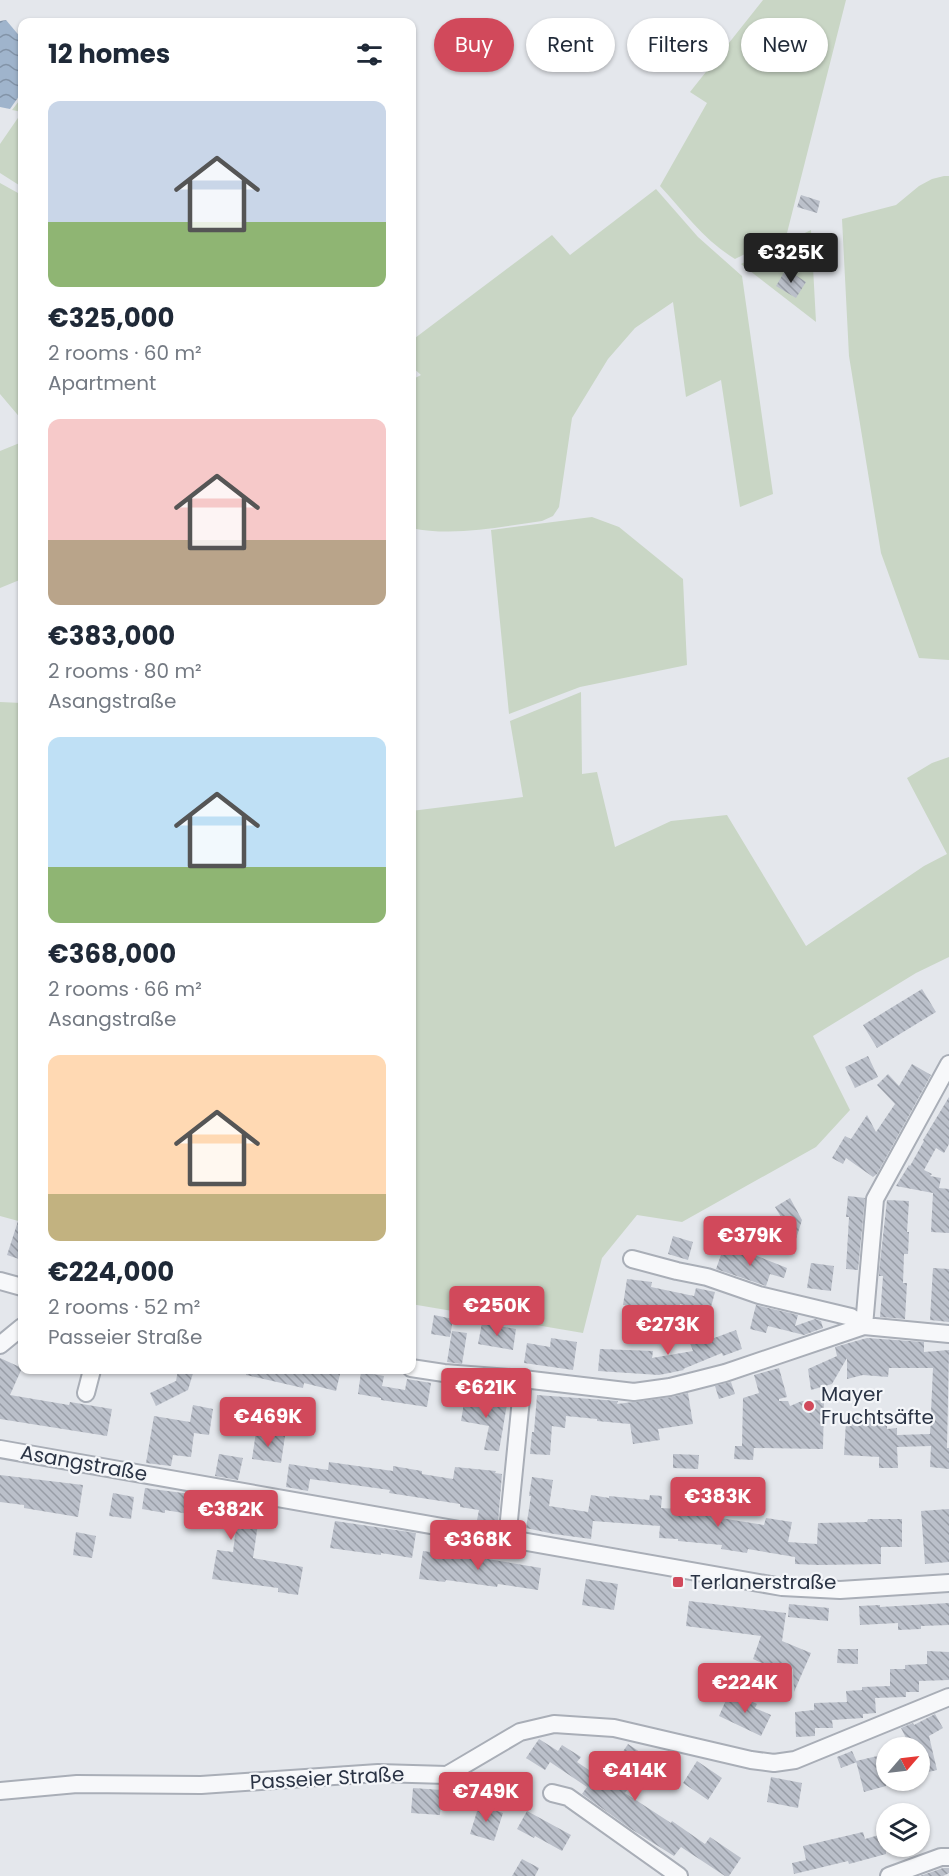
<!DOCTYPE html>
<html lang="en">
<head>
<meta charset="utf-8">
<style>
	:root { --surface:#fff; --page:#f2f2f3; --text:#1f2937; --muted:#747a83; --accent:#d1495b }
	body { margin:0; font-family:Poppins,sans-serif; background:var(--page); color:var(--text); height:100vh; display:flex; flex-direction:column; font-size:22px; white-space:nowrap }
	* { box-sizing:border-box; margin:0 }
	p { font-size:20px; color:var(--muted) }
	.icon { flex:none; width:33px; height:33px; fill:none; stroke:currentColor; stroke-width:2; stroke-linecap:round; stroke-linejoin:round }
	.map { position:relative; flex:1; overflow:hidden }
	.side { position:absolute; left:18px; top:18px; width:398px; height:1356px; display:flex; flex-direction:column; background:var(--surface); border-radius:12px; box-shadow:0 2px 4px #0004 }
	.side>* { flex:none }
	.banner { position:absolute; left:434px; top:18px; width:424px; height:54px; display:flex; gap:12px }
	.needle { width:39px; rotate:62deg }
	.controls { position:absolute; left:876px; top:1737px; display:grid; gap:12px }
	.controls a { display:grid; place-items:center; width:54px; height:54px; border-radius:50%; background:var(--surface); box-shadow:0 2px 4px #0004; font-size:30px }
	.price { position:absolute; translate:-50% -51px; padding:0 14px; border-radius:6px; background:var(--accent); color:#fff; font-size:20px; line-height:39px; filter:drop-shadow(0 2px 3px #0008) }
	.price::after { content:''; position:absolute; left:50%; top:36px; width:18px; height:14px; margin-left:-9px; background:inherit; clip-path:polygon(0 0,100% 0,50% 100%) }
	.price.on { background:#222; color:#fff }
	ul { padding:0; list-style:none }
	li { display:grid; align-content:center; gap:12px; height:318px; padding:0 30px }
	li span { display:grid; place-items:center; height:186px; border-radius:12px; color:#555 }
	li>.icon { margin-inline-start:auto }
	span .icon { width:108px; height:108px; fill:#fffc; stroke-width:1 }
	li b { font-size:26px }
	h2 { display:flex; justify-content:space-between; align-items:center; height:72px; padding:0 30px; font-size:26px }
	.chip { padding:0 21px; border-radius:27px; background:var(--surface); box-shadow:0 2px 4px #0004; font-size:21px; line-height:54px }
	.chip.on { background:var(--accent); color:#fff }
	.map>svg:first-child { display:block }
	.green { fill:#c9d6c5 }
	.water { fill:url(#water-waves) }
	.building { fill:url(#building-back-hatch) }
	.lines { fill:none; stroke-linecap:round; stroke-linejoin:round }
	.minor-casing { stroke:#a9aeb7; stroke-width:20 }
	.minor { stroke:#f7f8fa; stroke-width:16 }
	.poi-dot { fill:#d1495b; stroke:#f4f6f9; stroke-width:2 }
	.labels { text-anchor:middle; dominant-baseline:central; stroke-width:4.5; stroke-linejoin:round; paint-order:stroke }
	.poi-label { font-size:20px; fill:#2b3445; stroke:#f4f6f9; text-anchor:start }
	.street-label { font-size:20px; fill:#2b3445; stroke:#f4f6f9 }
</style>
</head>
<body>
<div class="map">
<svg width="949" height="1876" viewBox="0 0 949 1876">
	<defs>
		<pattern id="water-waves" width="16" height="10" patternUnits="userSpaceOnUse" patternTransform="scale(1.5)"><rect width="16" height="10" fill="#9fb4cc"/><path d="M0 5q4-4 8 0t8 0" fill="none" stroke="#8293a7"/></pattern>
		<pattern id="building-back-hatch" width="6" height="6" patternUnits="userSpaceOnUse" patternTransform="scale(1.5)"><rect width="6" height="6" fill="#bbc0ca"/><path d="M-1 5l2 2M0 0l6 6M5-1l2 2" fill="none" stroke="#989da6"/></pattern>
	</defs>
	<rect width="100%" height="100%" fill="#e4e7ec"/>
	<!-- green -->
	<path class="green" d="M763 0H846L787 233 735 259C705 241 684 212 660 186L707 103 690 92Z
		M22 97V187L0 173V144L22 112 12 110Z
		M944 176H949V660L919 658 881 553 849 356 842 219 896 205 919 186 932 179Z
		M0 183 18 193 22 203V420L0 394Z
		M656 189 698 237 742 276 773 494 740 507 721 380 686 397 673 302 635 328 608 359 572 418 559 507 553 516 542 521C499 527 454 537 411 528V380L421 375 411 366V341L552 235 570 255Z
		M811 230 816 322 741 264Z
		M22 442V579L0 588V451Z
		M592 517 619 527 683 579 687 665 580 687 509 714 491 530Z
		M581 692 582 774 597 772 615 847 671 821 727 815 806 946 924 866 947 854 907 778 932 763 949 757V957L916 973 813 1036 850 1110 816 1147 682 1222 637 1215 602 1258 583 1333 411 1304V1083L415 1056 411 1019V811L523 797 510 721Z
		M0 702 22 703V1222L0 1216Z"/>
	<!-- water -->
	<path class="water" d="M6 20 22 39V92L10 109 0 107V21Z"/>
	<!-- building -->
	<path class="building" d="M801 195 820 201 817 213 797 207Z
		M786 269 806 282 796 298 776 286Z
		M922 989 936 1012 877 1048 863 1025Z
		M868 1056 878 1077 855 1088 845 1067Z
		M912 1064 931 1075 877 1174 873 1177 846 1158 843 1164 832 1158 845 1136 851 1139 867 1115 876 1132 895 1104 877 1085 888 1074 899 1086Z
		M949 1097V1144L944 1153 936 1148 924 1170 932 1174 930 1176 941 1178 939 1188 949 1189V1233L931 1232 933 1193 896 1186 909 1165 910 1166 924 1141 923 1140Z
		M848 1196 865 1198 858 1270 846 1269 849 1217H846Z
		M790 1198 802 1220 795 1242 785 1244 781 1217 775 1207Z
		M887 1200 909 1201 907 1232H909L908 1254H904L903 1283H907L905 1319 880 1317 883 1276H879V1272Z
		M20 1215 22 1216V1260L7 1255Z
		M673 1236 693 1242 688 1260 668 1254Z
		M728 1251 752 1254 787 1268 784 1278 770 1274 766 1286 716 1269 722 1252 727 1254Z
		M811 1263 834 1266 831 1291 807 1288Z
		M933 1268 949 1269V1322L930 1320Z
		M627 1279 652 1282 651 1287 694 1296 696 1288 715 1292 710 1311 680 1304 678 1315 623 1305Z
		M756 1305 798 1315 795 1326 815 1319 821 1321 823 1328 804 1335 768 1326 766 1333 750 1329Z
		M434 1315 453 1319 450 1337 431 1334Z
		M482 1323 516 1329 513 1350 478 1344Z
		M736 1330 742 1349 723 1356 722 1353 683 1369 684 1370 659 1375 598 1371 600 1349 653 1351 652 1358 693 1351 688 1338 703 1332 706 1341Z
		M452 1331 467 1333 462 1364 447 1362Z
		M551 1338 577 1342 573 1370 524 1363 527 1343 550 1347Z
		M867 1338 924 1342V1352L949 1350 947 1448H949V1469L930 1467 931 1446 897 1447 898 1468H879V1457L844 1455 846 1421H848V1418L887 1417V1429L897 1428V1435L930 1434 933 1368H889L888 1377 863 1375 847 1379V1358L832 1384 811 1390 808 1369 837 1356 835 1347Z
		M0 1358 22 1368 10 1395 69 1405 70 1402 112 1409 107 1436 0 1419Z
		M779 1368 787 1397 779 1399V1401H788L790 1406 802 1401 824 1400 823 1449 754 1448 753 1460 734 1459 735 1446H742L743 1398 759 1393 754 1375Z
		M178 1370H194L188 1390 156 1406 150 1393 176 1381Z
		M247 1370H341L336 1391 304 1383 303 1388 246 1375Z
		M361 1372 384 1376 382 1386 405 1390 407 1379 431 1383 427 1407 381 1400V1398L358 1394Z
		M731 1382 735 1394 719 1399 715 1386Z
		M688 1393 693 1424 658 1429 660 1440 633 1444 630 1424 597 1421V1419L566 1416 565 1428 552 1426 550 1455 530 1454 532 1432H534L537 1395 618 1401 617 1404 672 1397Z
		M465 1397 507 1404 499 1451 484 1450 489 1426 461 1421Z
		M193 1405 213 1409 209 1435 194 1433 191 1457 173 1455 171 1466 146 1463 154 1416 190 1422Z
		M256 1432 285 1436 281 1463 252 1459Z
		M219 1454 243 1458 238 1480 215 1476Z
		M673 1454 699 1455 698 1469 673 1468Z
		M329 1462 393 1471V1466L422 1471V1474L453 1479 455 1467 496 1471 495 1473 502 1474 498 1523 477 1520 479 1510 460 1507V1504L389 1493 390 1490 310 1479 308 1491 286 1487 289 1464 328 1470Z
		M0 1475 83 1485 78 1517 24 1508V1505L0 1502Z
		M532 1477 553 1480 549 1506 588 1512 591 1495 609 1498V1496L649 1500 650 1495 662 1496 661 1508 694 1510 695 1503 715 1505 714 1517 764 1525 766 1518 792 1522 788 1542 817 1544 818 1523 867 1522 868 1519H902V1547H881V1564L818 1565 795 1564V1557L748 1549 747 1553 721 1549 722 1545 678 1541V1539L659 1538 660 1526 593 1521 591 1539 554 1534 526 1528 531 1496H529Z
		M145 1488 198 1495V1497L229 1504V1506L260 1510 253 1558 303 1567 298 1595 278 1592V1588L212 1579 217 1550 233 1552 236 1528 200 1520 201 1516 165 1510V1513L142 1509Z
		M113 1493 134 1497 131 1519 109 1516Z
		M949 1509V1562L925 1564 921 1511Z
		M335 1521 416 1533 412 1558 381 1553V1555L330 1548Z
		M76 1532 96 1536 92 1558 73 1555Z
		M423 1551 470 1558V1556L541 1568 538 1590 498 1584 497 1587 446 1580 445 1582 419 1579Z
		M586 1579 618 1584 614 1610 582 1605Z
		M689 1601 786 1613 782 1641 811 1653 794 1692 793 1668 789 1675 753 1659 761 1636 686 1626Z
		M949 1603V1625L921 1626V1629L898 1630V1623L860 1625 859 1606 880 1605V1607Z
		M789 1604 829 1608 828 1621 788 1617Z
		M838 1649H858V1664L837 1663Z
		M927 1651 949 1652V1680L919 1681V1692H906V1697L875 1698 876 1713 863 1714V1718L832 1720 833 1728H815V1736L796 1737 795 1712 814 1710V1703L847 1702 846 1691 862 1690V1687L890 1686V1669H905V1665L927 1664Z
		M730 1691 757 1704 755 1708 771 1715 761 1736 719 1716Z
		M935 1714 943 1728 929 1736 937 1770 920 1774V1748H911L901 1728 913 1723 914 1725Z
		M539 1739 558 1751 562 1745 581 1757 577 1762 604 1780 628 1744 649 1758 653 1751 669 1761 656 1780 641 1770 625 1793 671 1823 672 1821 705 1844 710 1837 741 1858 729 1876H725L681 1847 674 1856 631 1829 582 1794 587 1787 550 1762 545 1770 526 1758Z
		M852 1751 857 1762 841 1768 837 1757Z
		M886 1754V1786L864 1792 856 1761Z
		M697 1761 722 1778 708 1800 683 1783Z
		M771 1777 802 1783 798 1808 767 1802Z
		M413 1788 442 1790 440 1815 411 1813Z
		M479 1805 503 1813 494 1841 470 1834Z
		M527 1811 571 1835 562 1851 535 1836 534 1838 517 1829Z
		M863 1832 865 1839 886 1833V1854L849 1864 848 1861 794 1874 792 1863 806 1860 803 1846Z
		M522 1859 539 1868 535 1876H512Z
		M943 1868H949V1873L943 1876H920Z"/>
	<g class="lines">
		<!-- minor casing -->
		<g class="minor-casing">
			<path id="minor" d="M632 1259 677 1271 707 1277 759 1295 851 1317 864 1326
				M0 1281 22 1287
				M864 1326 875 1199 949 1064
				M0 1345 22 1327
				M411 1368 444 1373 523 1379 634 1392 670 1387 725 1373 864 1326 949 1334
				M86 1393 92 1370
				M0 1449 782 1587 840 1590 949 1583
				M507 1540 523 1379
				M0 1791 77 1784 201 1785 378 1773 447 1775 520 1732 554 1724 614 1728 751 1760 774 1763 795 1760 949 1697
				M552 1793 568 1797 679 1876
				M889 1876 941 1857H949"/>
		</g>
		<!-- minor -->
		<use href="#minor" class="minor"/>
	</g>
	<!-- markers -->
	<g class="poi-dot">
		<circle cx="809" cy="1406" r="6"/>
		<rect x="672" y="1576" width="12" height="12" rx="3"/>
	</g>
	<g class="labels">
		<!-- poi labels -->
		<g class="poi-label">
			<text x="821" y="1394">Mayer<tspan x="821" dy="23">Fruchtsäfte</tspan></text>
			<text x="690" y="1582">Terlanerstraße</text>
		</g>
		<!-- street labels -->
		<g class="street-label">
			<text transform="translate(84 1463) rotate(10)">Asangstraße</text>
			<text transform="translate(327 1778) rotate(-3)">Passeier Straße</text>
		</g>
	</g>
</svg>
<div class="controls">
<a><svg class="needle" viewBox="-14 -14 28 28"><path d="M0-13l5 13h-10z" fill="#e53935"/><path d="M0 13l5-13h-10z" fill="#747a83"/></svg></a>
<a><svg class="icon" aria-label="layers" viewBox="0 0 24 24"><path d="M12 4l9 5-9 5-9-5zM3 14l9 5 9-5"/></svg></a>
</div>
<b class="price on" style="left:791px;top:284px">€325K</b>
<b class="price" style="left:750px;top:1267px">€379K</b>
<b class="price" style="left:497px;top:1337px">€250K</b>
<b class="price" style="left:668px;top:1356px">€273K</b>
<b class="price" style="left:486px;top:1419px">€621K</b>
<b class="price" style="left:268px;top:1448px">€469K</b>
<b class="price" style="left:718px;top:1528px">€383K</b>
<b class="price" style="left:231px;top:1541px">€382K</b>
<b class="price" style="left:478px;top:1571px">€368K</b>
<b class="price" style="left:745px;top:1714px">€224K</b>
<b class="price" style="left:635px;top:1802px">€414K</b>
<b class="price" style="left:486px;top:1823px">€749K</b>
<div class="banner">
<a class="chip on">Buy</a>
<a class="chip">Rent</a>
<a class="chip">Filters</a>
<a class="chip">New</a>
</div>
<section class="side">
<h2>12 homes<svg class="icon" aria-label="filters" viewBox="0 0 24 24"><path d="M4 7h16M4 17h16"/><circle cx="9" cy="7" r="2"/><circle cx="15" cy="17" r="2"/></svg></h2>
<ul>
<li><span style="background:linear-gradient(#c9d6e8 65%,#8fb573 0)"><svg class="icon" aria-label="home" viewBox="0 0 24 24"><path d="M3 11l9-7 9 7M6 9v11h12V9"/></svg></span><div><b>€325,000</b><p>2 rooms · 60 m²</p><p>Apartment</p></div></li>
<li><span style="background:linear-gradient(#f6c9c9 65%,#b9a48a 0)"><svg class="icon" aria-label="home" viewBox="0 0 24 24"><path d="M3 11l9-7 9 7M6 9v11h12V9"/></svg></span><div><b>€383,000</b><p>2 rooms · 80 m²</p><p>Asangstraße</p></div></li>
<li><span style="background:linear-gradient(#bfe0f5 70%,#8fb573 0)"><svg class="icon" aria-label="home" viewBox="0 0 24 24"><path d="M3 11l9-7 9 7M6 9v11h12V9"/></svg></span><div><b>€368,000</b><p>2 rooms · 66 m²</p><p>Asangstraße</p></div></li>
<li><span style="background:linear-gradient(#ffd9b3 75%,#c2b280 0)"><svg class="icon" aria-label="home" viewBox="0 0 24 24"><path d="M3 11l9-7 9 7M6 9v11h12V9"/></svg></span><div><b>€224,000</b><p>2 rooms · 52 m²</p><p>Passeier Straße</p></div></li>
</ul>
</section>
</div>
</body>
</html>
